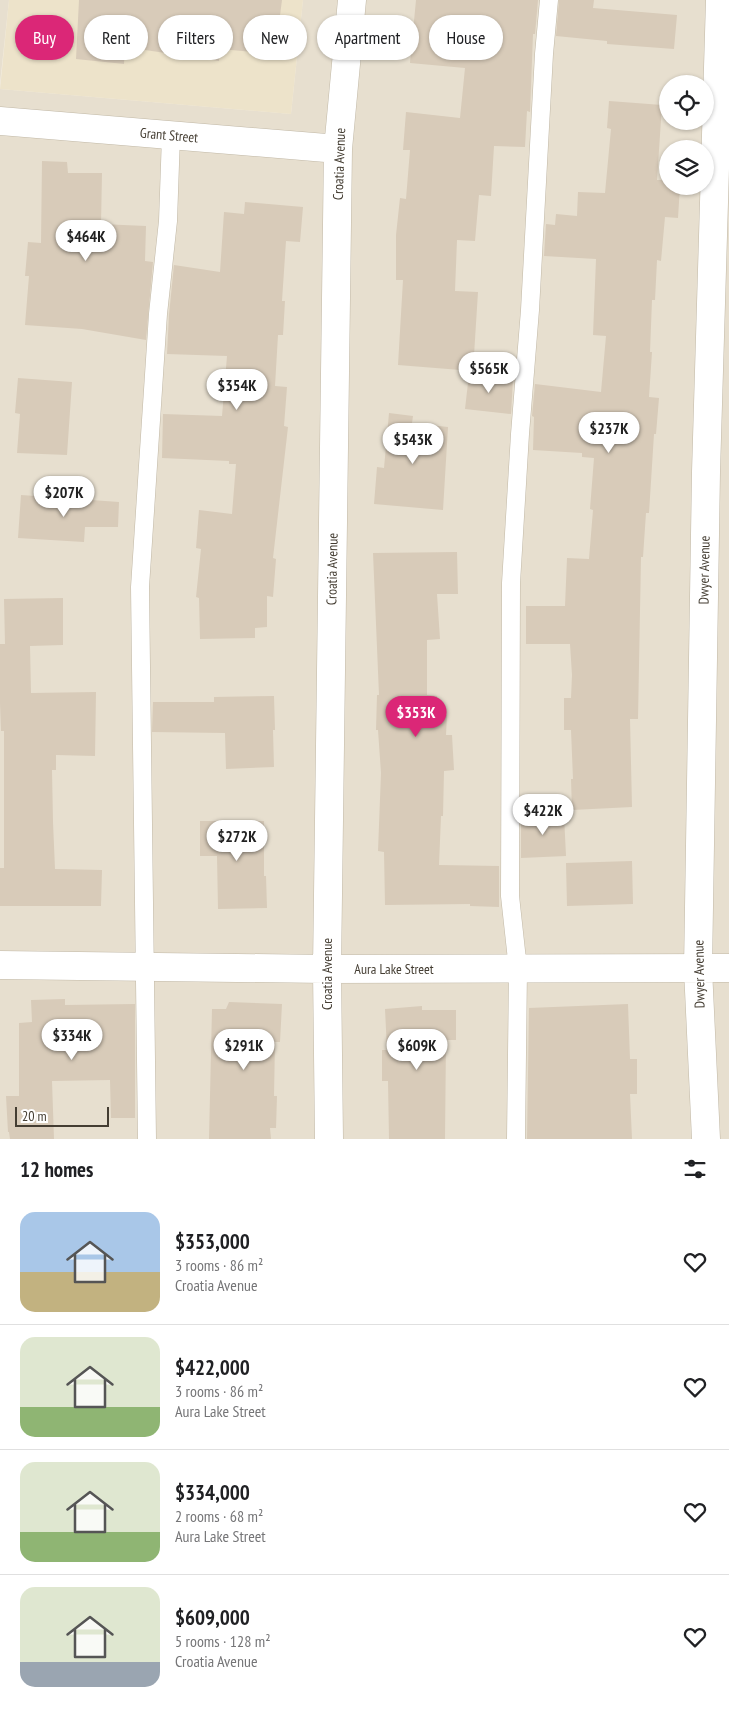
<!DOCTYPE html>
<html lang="en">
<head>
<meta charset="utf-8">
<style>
	:root { --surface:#fff; --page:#f6f6f6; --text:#202124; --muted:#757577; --line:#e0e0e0; --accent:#db2777 }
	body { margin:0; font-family:"PT Sans Narrow",sans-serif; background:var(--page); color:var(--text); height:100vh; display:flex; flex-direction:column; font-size:19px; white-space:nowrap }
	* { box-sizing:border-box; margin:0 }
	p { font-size:16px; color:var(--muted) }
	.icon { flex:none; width:28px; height:28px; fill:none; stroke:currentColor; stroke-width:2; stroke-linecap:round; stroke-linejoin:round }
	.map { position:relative; height:1139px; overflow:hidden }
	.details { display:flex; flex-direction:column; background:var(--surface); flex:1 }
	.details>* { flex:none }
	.guide { position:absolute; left:15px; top:15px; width:700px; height:45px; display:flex; gap:10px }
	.fabs { position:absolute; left:659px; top:75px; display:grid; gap:10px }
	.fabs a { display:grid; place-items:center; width:55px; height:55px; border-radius:50%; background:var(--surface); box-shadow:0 1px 4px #0004; font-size:25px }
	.scale { position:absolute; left:15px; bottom:12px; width:94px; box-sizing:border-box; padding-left:5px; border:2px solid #443d32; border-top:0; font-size:14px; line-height:18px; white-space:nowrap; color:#443d32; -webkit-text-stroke:4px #fff; paint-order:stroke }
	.price { position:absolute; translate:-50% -42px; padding:0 11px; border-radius:18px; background:#fff; color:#222; font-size:16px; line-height:32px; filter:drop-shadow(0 1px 2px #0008) }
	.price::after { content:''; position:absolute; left:50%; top:30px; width:15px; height:11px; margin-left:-8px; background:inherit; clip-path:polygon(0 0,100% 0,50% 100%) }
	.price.selected { background:var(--accent); color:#fff }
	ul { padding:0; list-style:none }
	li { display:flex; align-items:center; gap:15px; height:125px; padding:0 20px }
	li+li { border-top:1px solid var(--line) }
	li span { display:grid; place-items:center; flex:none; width:140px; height:100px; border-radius:15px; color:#555 }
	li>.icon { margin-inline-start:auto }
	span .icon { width:60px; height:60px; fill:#fffc; stroke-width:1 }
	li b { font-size:21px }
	h2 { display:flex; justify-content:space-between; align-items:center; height:60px; padding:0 20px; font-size:21px }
	.tag { padding:0 18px; border-radius:22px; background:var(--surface); box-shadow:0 1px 4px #0004; font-size:18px; line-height:45px }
	.tag.selected { background:var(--accent); color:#fff }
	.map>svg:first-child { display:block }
	.residential { fill:#e7dfcf; fill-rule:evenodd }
	.education { fill:#ede3ca }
	.building { fill:#d8cbb9 }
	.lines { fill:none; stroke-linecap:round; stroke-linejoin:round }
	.service-casing { stroke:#c1b8a6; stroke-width:19 }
	.minor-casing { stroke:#c1b8a6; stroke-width:29 }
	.service { stroke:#fff; stroke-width:18 }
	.minor { stroke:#fff; stroke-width:28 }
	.labels { text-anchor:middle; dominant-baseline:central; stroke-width:4; stroke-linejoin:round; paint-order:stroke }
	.street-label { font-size:14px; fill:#443d32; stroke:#fff }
</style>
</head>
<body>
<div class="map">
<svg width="729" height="1139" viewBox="0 0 729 1139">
	<rect width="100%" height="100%" fill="#f3ede1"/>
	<!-- residential -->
	<path class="residential" d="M0 0H9L0 83Z
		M303 0H729V1139H0V89L291 114ZM668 84H705V121H668ZM668 149H705V186H668Z"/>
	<!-- education -->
	<path class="education" d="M9 0H303L291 114 0 89Z"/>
	<!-- building -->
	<path class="building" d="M79 0H282L275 54 220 49 219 61 125 47 124 64 76 59Z
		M416 0H538L535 34H533L530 112 527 111 525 147 494 146 491 196 479 195 475 241 457 240 455 291 478 292 473 371 398 365 403 280H396V235L400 198 406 199 410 150H403L406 112 460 118 465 68 410 63Z
		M559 0H594L593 8 677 15 674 49 607 44V41L556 36Z
		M609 101 662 105 657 180H668V186H680L678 218 665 217 661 261 657 260 655 300H652L650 352H652L649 397 659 398 656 434H654L649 513H646L643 557H641L638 719H630L632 807 572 810 571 779H573L571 730H564V698H571L572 675 570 644H526V606H565L567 558 589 559 593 510 590 509 594 458 582 457V453L533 450 534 417 532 416 535 384 601 392 606 336 593 335 596 259 544 256 546 224 555 225 556 214 577 216 578 192 605 193 611 129 607 128Z
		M42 161 67 162 68 173H102L101 224 146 226 145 261 153 262 146 340 82 329 25 325 29 276H25L28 242 41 243Z
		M245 202 303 207 300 242 286 241 282 301H285L283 335H278L275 386 287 387 284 426 288 427 273 558 276 559 273 597 267 596V627L255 628V638L200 639 199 598 196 597 201 549 196 548 199 510 232 514 236 464H229V461L162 458 163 414 222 416 227 356 167 354 169 315 174 265 220 272 224 212 244 214Z
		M469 374 513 379 511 414 465 409Z
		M18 378 72 382 67 455 17 453 20 414 15 413Z
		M389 413 413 416 412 423 448 427 443 510 374 504 377 467 384 468Z
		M21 495 119 502 118 527H85L84 542 18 538Z
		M457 552 458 594H437L440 639 427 640V695L437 696V715H447L446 735H452L454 770 444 771 443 816H441L439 865 499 866V907L470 906V904L385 905 384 852 378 851 381 773 378 730H376L377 695H379L373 553Z
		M63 598V645L30 646 31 693 96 692 95 756 56 755V770H52L53 822 55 869 102 870 101 906H0V868H4V731H1L0 703V644H5L4 599Z
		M274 696 275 730H273L274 767 226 769 225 733 152 732 153 702H214V697Z
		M564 815 566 856 521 858V816Z
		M200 821H264V876H266L267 908 218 909 217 856H200Z
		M632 861 633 904 567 906 566 863Z
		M65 999V1005L135 1004V1118H111L110 1080 52 1081 54 1139H10L9 1132H8L6 1096H19V1023L32 1022 31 1000Z
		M229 1002 282 1004 280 1042H275L274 1096H277L276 1128H270L271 1139H209L212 1009H226Z
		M628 1004 630 1059H637V1094H630L632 1139H527L529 1008Z
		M422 1006V1010H456V1040H446L445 1139H389L388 1081H382V1050H387L385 1009Z"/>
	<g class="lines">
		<!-- service casing -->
		<g class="service-casing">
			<path id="service" d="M147 1139 140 587 158 314 168 221 171 136
				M516 1139 518 969 510 896 511 583 520 434 530 310 544 54 549 0"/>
		</g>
		<!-- minor casing -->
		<g class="minor-casing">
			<path id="minor" d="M0 121 338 149
				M0 965 327 969 729 968
				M329 1139 327 969 338 149 352 0
				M706 1139 698 969 706 472 720 0"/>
		</g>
		<!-- service -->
		<use href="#service" class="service"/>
		<!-- minor -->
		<use href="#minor" class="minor"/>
	</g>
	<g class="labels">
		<!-- street labels -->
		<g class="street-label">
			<text transform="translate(169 135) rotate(5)">Grant Street</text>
			<text transform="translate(339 164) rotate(-88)">Croatia Avenue</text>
			<text transform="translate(332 569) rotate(-89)">Croatia Avenue</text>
			<text transform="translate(704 570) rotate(-89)">Dwyer Avenue</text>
			<text x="394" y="969">Aura Lake Street</text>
			<text transform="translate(327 974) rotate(-90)">Croatia Avenue</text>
			<text transform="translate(699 974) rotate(-91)">Dwyer Avenue</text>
		</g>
	</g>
</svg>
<div class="fabs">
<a><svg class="icon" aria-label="locate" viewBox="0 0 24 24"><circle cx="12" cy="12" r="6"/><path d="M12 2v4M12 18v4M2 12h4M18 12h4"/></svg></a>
<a><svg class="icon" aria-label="layers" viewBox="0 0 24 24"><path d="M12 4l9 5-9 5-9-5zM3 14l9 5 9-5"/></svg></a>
</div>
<div class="scale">20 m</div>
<b class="price" style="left:86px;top:262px">$464K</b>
<b class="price" style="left:489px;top:394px">$565K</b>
<b class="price" style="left:237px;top:411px">$354K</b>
<b class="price" style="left:609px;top:454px">$237K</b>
<b class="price" style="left:413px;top:465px">$543K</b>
<b class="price" style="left:64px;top:518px">$207K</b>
<b class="price selected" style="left:416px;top:738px">$353K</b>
<b class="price" style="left:543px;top:836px">$422K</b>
<b class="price" style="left:237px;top:862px">$272K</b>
<b class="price" style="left:72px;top:1061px">$334K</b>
<b class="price" style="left:244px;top:1071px">$291K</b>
<b class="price" style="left:417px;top:1071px">$609K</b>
<div class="guide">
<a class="tag selected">Buy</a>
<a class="tag">Rent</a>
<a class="tag">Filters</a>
<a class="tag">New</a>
<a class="tag">Apartment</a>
<a class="tag">House</a>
</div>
</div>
<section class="details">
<h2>12 homes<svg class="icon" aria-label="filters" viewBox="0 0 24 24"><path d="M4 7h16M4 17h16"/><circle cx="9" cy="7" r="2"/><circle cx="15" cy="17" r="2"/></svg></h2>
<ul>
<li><span style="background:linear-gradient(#a9c7e8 60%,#c2b280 0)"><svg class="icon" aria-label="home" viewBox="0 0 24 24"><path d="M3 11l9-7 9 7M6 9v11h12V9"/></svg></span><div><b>$353,000</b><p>3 rooms · 86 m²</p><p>Croatia Avenue</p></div><svg class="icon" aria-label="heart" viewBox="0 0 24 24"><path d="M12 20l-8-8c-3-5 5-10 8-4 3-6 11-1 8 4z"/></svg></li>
<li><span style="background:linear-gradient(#dfe7d0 70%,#8fb573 0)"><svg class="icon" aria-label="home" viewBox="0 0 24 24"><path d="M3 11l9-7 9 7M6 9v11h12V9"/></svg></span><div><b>$422,000</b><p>3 rooms · 86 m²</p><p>Aura Lake Street</p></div><svg class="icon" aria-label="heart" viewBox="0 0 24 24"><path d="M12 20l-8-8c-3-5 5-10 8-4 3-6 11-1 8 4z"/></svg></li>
<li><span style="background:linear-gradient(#dfe7d0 70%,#8fb573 0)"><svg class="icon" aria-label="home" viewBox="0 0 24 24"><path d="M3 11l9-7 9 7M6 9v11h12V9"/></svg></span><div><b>$334,000</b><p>2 rooms · 68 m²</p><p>Aura Lake Street</p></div><svg class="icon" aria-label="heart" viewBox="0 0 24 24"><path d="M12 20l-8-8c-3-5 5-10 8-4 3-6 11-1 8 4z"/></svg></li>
<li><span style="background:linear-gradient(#dfe7d0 75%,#9aa5b1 0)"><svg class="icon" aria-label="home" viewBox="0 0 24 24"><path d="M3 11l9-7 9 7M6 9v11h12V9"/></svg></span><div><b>$609,000</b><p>5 rooms · 128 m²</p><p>Croatia Avenue</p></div><svg class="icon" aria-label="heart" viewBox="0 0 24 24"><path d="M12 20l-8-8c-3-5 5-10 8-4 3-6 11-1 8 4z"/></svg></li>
</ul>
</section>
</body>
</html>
